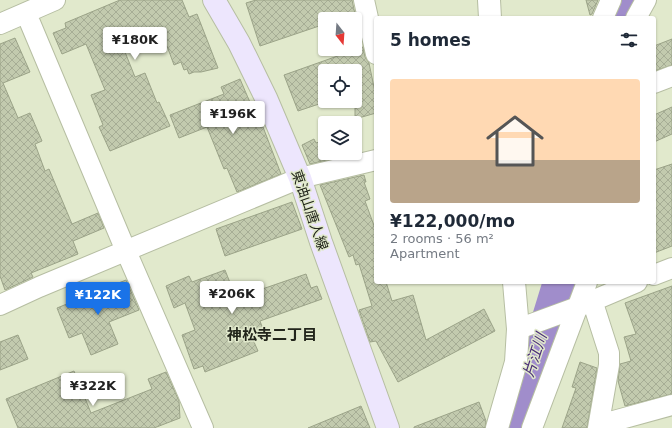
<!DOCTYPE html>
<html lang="en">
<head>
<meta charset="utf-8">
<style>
	:root { --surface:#fff; --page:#f2f2f3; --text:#1f2937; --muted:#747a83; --accent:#1a73e8 }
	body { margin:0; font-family:"DejaVu Sans","Noto Sans JP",sans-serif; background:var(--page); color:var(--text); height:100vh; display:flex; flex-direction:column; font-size:15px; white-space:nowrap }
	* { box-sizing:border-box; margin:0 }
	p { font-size:13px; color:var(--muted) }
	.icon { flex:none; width:22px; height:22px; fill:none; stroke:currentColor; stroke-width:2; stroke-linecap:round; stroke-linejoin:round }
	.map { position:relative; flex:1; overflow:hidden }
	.side { position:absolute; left:374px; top:16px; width:282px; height:268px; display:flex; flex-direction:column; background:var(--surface); border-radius:4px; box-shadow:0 1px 3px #0004 }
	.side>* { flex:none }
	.needle { width:26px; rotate:163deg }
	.buttons { position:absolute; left:318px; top:12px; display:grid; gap:8px }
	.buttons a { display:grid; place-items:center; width:44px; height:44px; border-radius:4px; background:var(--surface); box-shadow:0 1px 3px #0004; font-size:20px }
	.price { position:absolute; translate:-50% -34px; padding:0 9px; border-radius:4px; background:#fff; color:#222; font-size:13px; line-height:26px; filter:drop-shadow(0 1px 2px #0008) }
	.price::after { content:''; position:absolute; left:50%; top:24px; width:12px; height:9px; margin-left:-6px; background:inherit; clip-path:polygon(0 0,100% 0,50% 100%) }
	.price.selected { background:var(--accent); color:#fff }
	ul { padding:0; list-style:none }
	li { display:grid; align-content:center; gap:8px; height:212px; padding:0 16px }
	li span { display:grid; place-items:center; height:124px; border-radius:4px; color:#555 }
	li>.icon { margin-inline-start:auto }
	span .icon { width:72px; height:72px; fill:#fffc; stroke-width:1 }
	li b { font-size:17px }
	h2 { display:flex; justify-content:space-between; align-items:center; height:48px; padding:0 16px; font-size:17px }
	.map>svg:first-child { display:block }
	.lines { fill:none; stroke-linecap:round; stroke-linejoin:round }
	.river { stroke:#a08dcb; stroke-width:32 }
	.building { fill:url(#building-cross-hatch); stroke:#9ba388 }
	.minor-casing { stroke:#b6bea2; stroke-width:22 }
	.tertiary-casing { stroke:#b6bea2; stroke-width:24 }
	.secondary-casing { stroke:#b6bea2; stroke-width:24 }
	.minor { stroke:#fff; stroke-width:20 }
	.tertiary { stroke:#fff; stroke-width:22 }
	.secondary { stroke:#ede6fd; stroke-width:22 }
	.labels { text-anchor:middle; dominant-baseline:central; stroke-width:3; stroke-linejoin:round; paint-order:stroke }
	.street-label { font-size:14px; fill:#22251b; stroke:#e1e9cc }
	.neighbourhood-label { font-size:15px; font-weight:bold; fill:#22251b; stroke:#e1e9cc }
	.water-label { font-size:15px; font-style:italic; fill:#492c77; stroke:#e1e9cc }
</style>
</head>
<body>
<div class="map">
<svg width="672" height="428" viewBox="0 0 672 428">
	<defs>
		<pattern id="building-cross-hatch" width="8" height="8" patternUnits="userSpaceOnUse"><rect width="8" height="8" fill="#c2caae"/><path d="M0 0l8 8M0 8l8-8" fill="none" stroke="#a6ad95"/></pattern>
	</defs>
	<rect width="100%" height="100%" fill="#e1e9cc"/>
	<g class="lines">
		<!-- river -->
		<path class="river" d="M621 18 629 0
			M511 428 540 344 559 282"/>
	</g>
	<!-- building -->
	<path class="building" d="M120 0H182L189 17 197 14 218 68 201 72H194L189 74 187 69 184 70 181 62 174 65 167 46 165 47 159 32 123 47 135 77 145 73 157 103 159 102 170 126 110 151 99 127 103 125 91 95 105 90 86 44 62 54 53 33 66 28 65 23Z
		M256 0H352L355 14 340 19H325V24L260 46 246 3Z
		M586 0H598L592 14 590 15Z
		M15 38 30 72 3 83 18 118 30 113 42 141 35 144 45 171 49 169 72 224 98 213 104 228 73 241 78 254 31 273 33 277 5 290 0 276V44Z
		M672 39V65L654 71V46Z
		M363 47 365 57 369 63 376 97V113L355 119V101H359L355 88V71H325V102L298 111 284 75Z
		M240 79 261 128 263 127 281 174 237 192 227 168 224 169 207 127 179 138 170 115 224 94 221 87Z
		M672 107V134L654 142V115Z
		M314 139 316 143 325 140V153H356L310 164 302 145Z
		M672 164V246L654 253V170Z
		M364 175 366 182H364L370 199 365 201 376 231V282H386L392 301 413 295 426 340 484 309 495 331 398 382 376 341 370 342 359 310 372 306 359 264 356 265 353 255 349 257 320 185Z
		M292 202 302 229 225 256 216 229Z
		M225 270 236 298 306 274 311 288 317 286 322 299 260 321 263 329 250 333 258 351 205 372 203 366 194 369 182 335 195 330 185 303 174 308 166 286 189 276 192 282Z
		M126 280 139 310 109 322 118 344 91 355 82 333 69 338 57 308Z
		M672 286V394L625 406 618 381 620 364 631 361 624 337 636 334 625 303Z
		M18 335 28 359 0 370V342Z
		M580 362 597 368 587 428H562L576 388 572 387Z
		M74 371 91 413 152 389 148 379 166 372 179 401 180 418 154 428H18L6 399Z
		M479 402 486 421 485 428H414V427Z
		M361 406 370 428H308Z"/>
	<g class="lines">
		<!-- minor casing -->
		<g class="minor-casing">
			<path id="minor" d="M364 0 376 54
				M26 13 126 251 203 428
				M603 18 611 0
				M636 18 646 0
				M0 24 55 0
				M654 83 672 76
				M654 275 672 268
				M592 300 609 353V365L598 428
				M0 305 39 287 300 178 376 160
				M518 329 578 307 637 282
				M599 425 672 405
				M532 428 587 282"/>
		</g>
		<!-- tertiary casing -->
		<g class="tertiary-casing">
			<path id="tertiary" d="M489 0 490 18
				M497 428 516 362 518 329 514 282"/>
		</g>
		<!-- secondary casing -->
		<g class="secondary-casing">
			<path id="secondary" d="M214 0 239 43 266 98 300 178 321 242 388 428"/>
		</g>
		<!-- minor -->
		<use href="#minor" class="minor"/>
		<!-- tertiary -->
		<use href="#tertiary" class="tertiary"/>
		<!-- secondary -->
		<use href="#secondary" class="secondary"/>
	</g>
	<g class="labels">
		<!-- street labels -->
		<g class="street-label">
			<text transform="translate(310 210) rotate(71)">東油山唐人線</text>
		</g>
		<!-- neighbourhood labels -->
		<g class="neighbourhood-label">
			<text x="272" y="335">神松寺二丁目</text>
		</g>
		<!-- water labels -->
		<g class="water-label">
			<text transform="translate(535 355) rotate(-72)">片江川</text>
		</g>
	</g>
</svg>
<div class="buttons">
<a><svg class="needle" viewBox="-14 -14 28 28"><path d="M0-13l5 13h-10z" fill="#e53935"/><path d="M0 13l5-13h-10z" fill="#747a83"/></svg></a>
<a><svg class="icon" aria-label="locate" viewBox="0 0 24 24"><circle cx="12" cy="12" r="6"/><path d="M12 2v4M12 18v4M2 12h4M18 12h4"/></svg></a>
<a><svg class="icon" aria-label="layers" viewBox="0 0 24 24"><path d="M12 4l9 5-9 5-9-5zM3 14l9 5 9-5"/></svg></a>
</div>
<b class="price" style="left:135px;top:61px">¥180K</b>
<b class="price" style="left:233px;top:135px">¥196K</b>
<b class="price" style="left:232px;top:315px">¥206K</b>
<b class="price selected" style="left:98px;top:316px">¥122K</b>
<b class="price" style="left:93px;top:407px">¥322K</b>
<section class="side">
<h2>5 homes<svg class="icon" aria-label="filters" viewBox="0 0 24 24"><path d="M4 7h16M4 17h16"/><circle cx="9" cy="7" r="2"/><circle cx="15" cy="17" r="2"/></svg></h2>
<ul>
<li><span style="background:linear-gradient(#ffd9b3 65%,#b9a48a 0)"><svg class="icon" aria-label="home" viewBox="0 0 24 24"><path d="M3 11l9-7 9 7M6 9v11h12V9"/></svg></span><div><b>¥122,000/mo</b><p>2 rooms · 56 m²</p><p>Apartment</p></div></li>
</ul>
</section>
</div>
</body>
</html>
